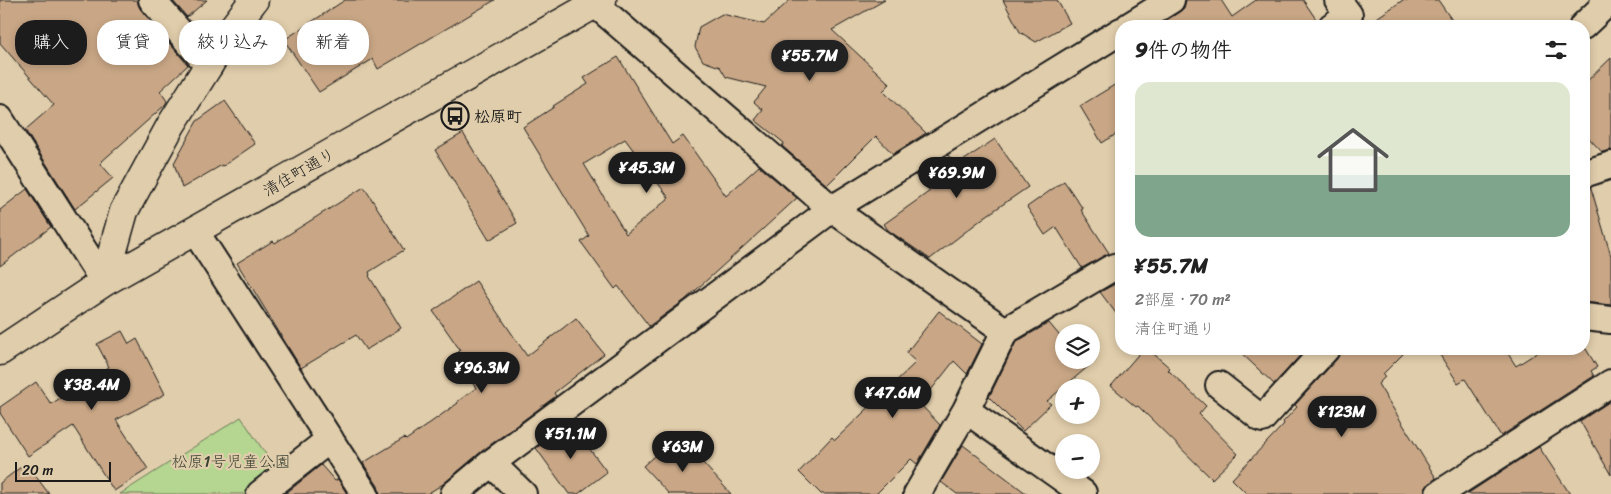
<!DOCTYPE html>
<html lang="ja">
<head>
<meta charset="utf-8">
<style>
	:root { --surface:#fff; --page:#f6f6f6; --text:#222; --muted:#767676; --line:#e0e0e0; --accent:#1c1c1c }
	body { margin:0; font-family:Sriracha,"Klee One",sans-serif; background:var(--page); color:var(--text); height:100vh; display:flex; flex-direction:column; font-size:19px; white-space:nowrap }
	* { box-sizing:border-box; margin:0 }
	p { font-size:16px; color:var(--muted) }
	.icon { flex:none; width:28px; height:28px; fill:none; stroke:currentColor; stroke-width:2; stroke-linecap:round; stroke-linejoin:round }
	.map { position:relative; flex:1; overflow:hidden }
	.details { position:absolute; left:1115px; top:20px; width:475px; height:335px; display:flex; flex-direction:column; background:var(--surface); border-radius:20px; box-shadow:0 2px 8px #0003 }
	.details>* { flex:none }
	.guide { position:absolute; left:15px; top:20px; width:475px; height:45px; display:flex; gap:10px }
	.controls { position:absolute; left:1055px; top:324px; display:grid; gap:10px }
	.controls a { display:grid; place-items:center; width:45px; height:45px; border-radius:50%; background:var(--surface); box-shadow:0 2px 8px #0003; font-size:25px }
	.scale { position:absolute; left:15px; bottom:12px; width:96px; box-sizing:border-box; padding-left:5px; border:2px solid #1c1c1c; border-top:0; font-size:14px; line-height:18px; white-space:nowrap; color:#1c1c1c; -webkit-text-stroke:4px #e0cdab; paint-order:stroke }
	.price { position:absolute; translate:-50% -42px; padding:0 11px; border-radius:18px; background:var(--accent); color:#fff; font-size:16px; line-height:32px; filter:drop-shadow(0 1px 2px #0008) }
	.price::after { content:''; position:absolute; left:50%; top:30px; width:15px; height:11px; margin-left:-8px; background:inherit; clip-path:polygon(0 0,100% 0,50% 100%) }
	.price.on { background:#222; color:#fff }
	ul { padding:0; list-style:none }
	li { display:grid; align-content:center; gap:10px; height:265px; padding:0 20px }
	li+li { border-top:1px solid var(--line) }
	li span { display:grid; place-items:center; height:155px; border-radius:15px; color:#555 }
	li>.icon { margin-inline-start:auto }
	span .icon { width:90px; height:90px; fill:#fffc; stroke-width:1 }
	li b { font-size:21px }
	h2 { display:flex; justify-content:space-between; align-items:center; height:60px; padding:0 20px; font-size:21px }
	.tag { padding:0 18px; border-radius:20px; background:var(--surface); box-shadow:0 2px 8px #0003; font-size:18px; line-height:45px }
	.tag.on { background:var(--accent); color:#fff }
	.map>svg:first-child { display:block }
	.green { fill:#b4d690; stroke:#687956 }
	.building { fill:#c9a786; stroke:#1c1c1c; fill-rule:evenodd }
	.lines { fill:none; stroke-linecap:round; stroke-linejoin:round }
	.street-casing { stroke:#1c1c1c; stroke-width:30 }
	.secondary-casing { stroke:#1c1c1c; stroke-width:31 }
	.street { stroke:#e0cdab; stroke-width:26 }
	.secondary { stroke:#e0cdab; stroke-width:28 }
	.labels { text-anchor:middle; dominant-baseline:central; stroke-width:4.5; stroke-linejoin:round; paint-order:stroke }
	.poi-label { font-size:16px; font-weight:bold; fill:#1c1c1c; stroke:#e0cdab; text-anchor:start }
	.street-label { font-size:16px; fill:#1c1c1c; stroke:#e0cdab }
	.park-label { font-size:16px; fill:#3a4133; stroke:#e0cdab }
</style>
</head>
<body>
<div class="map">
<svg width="1611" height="494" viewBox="0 0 1611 494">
	<rect width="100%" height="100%" fill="#e0cdab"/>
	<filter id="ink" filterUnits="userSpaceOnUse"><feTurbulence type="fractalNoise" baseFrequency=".02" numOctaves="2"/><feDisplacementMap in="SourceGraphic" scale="10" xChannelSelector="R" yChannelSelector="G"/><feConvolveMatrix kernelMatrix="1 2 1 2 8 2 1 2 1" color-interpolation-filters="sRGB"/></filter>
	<g filter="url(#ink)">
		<!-- green -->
		<path class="green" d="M241 417 281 477 260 494H120Z"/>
		<!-- building -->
		<path class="building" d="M0 0H137L141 10 188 65 160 91 167 101 165 105 100 163 113 178 75 209 25 130 54 105 0 43Z
			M172 0H207L187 17Z
			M345 0H495L378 69 373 59 319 92 284 40Z
			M790 0H885L832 30 890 84 883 91 926 133 893 154 876 136 827 185 782 146 784 143 755 120 763 110 754 102 766 87 726 77 720 67 703 61 695 47 699 27 722 14 764 24Z
			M1003 0H1057L1070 23 1036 42 1020 32Z
			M1186 0H1221L1232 17 1256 0H1303L1318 22 1317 26H1157L1179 12 1184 8Z
			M1403 0H1438L1456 26H1365Z
			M618 57 672 144 683 136 726 196 759 166 797 198 685 300 649 326 618 286 615 289 581 242 589 236 523 127 554 107 553 106 588 84 584 78ZM625 139 669 198 626 234 584 164Z
			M1611 58V150L1602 152 1584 133V84Z
			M1121 81V131L1102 143 1080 106Z
			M225 101 255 144 223 166 222 165 182 188 174 163 197 121Z
			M463 133 517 223 489 240 435 150Z
			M995 139 1028 187 986 216 930 259 888 230 884 224 930 191 915 175 948 155 957 165Z
			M1064 181 1083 209 1081 210 1109 253 1082 268 1056 227 1045 235 1027 207Z
			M364 187 404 250 369 272 370 275 369 276 401 328 366 350 356 335 301 368 237 263 273 241 275 243Z
			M1591 188 1611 256V305L1584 302V189Z
			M27 189 51 227 0 266V210Z
			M476 281 527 356 576 318 604 354 554 393 556 396 552 399 482 451 443 484 427 494H380L378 486 363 463 404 438 406 440 458 403 457 402 476 388 455 357 460 350 433 311Z
			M1121 281V320L1100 292Z
			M939 311 982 344 967 374 954 361 920 404 940 425 917 464 911 459 876 494H821L799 472 832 437 835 440 916 362 906 353Z
			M1049 323 1064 341V360H1096L1047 401 1051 404 1023 431 989 397 1016 342Z
			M122 331 129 344 137 339 165 394 116 420 148 469 114 491 73 426 28 456 0 413V407L36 382 51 404 109 367 97 344Z
			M1143 349H1148L1170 368 1168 370 1206 406 1199 414 1238 454 1212 479 1138 406 1136 407 1111 386Z
			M1237 349H1306L1274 384Z
			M1341 349H1408L1383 374 1385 377 1378 384 1436 478 1426 487 1424 494H1247L1232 479 1284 424 1283 422 1297 407 1295 405 1337 359Z
			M1436 349H1505L1516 366 1543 349H1586L1597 367 1591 371 1594 376 1501 436 1465 379 1458 383Z
			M1609 402 1611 406V475L1580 421Z
			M570 423 607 472 578 494H569L536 448Z
			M672 440 687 459 694 453 731 494H669L643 466Z
			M963 445 1027 494H957L941 482Z
			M1539 447 1570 494H1467Z
			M26 463 49 494H0V483Z
			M321 465 335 481 338 479 347 494H285Z"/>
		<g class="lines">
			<!-- street casing -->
			<g class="street-casing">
				<path id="street" d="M152 0 209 66
					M595 4 832 209 1005 331 966 410 1083 493 1082 494
					M1129 26 1171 0
					M1332 26 1349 15 1338 0
					M1583 26 1602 8 1604 0
					M0 119 104 282
					M1584 174 1611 165
					M195 231 365 494
					M1584 317 1611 320
					M1005 331 1110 269 1121 265
					M1219 385 1262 419 1326 349
					M491 463 523 494
					M260 494 330 439
					M454 494 491 463 832 209 1121 31
					M917 494 966 410
					M1439 494 1611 383"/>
			</g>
			<!-- secondary casing -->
			<g class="secondary-casing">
				<path id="secondary" d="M104 282 124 211 171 125 229 33 254 0
					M0 351 104 282 602 0"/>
			</g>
			<!-- street -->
			<use href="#street" class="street"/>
			<!-- secondary -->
			<use href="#secondary" class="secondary"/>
		</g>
	</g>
	<!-- icons -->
	<defs>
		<g id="bus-ring" transform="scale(1.4375)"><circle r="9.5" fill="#e0cdab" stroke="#1c1c1c" stroke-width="1.5"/><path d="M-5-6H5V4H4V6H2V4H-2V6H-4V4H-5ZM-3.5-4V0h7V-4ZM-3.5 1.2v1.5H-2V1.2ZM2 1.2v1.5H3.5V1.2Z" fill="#1c1c1c"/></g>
	</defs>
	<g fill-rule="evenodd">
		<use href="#bus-ring" x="455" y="116"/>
	</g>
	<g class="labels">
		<!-- poi labels -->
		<g class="poi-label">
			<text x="474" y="116">松原町</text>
		</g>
		<!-- street labels -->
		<g class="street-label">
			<text transform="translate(299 172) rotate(-30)">清住町通り</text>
		</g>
		<!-- park labels -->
		<g class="park-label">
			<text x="231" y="461">松原1号児童公園</text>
		</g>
	</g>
</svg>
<div class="controls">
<a><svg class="icon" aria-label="layers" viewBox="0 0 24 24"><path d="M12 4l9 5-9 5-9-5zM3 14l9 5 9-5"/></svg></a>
<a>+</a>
<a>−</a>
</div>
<div class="scale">20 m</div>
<b class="price on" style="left:810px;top:82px">¥55.7M</b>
<b class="price" style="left:647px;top:194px">¥45.3M</b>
<b class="price" style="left:957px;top:199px">¥69.9M</b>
<b class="price" style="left:482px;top:394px">¥96.3M</b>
<b class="price" style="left:92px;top:411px">¥38.4M</b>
<b class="price" style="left:893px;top:419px">¥47.6M</b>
<b class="price" style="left:1342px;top:438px">¥123M</b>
<b class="price" style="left:571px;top:460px">¥51.1M</b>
<b class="price" style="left:683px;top:473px">¥63M</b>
<div class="guide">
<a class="tag on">購入</a>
<a class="tag">賃貸</a>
<a class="tag">絞り込み</a>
<a class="tag">新着</a>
</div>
<section class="details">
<h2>9件の物件<svg class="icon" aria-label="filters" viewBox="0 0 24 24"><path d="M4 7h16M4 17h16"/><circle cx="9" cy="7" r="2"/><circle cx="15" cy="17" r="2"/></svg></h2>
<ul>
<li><span style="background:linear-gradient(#dfe7d0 60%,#7fa58c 0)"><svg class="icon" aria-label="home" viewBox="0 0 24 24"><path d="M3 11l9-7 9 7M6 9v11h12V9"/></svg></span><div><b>¥55.7M</b><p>2部屋 · 70 m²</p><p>清住町通り</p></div></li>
</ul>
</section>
</div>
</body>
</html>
